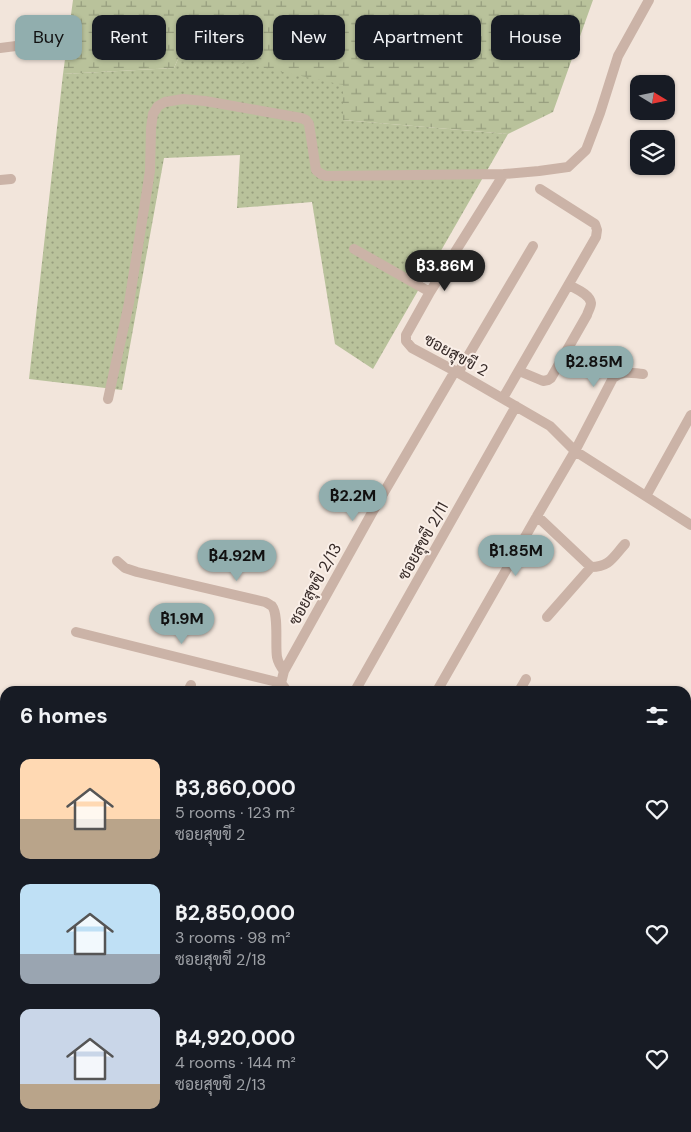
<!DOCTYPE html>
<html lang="en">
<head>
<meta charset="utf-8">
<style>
	:root { --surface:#171b24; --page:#20242c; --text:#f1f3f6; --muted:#9ea1a6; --accent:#91aeae }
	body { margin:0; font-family:"DM Sans",Sarabun,sans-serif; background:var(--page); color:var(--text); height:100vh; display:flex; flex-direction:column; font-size:19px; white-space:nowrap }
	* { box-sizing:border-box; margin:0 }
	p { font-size:16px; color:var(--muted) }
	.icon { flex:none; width:28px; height:28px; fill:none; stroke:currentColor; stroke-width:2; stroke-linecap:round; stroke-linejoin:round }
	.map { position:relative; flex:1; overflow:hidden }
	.side { position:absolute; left:0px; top:686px; width:691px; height:446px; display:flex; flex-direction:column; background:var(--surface); border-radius:15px 15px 0 0; box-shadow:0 1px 4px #0004 }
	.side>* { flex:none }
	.hud { position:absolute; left:15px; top:15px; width:661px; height:45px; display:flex; gap:10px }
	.needle { width:32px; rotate:100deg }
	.fabs { position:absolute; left:630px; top:75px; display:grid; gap:10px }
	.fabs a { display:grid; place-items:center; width:45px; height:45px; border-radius:10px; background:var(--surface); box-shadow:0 1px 4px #0004; font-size:25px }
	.price { position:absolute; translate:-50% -42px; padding:0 11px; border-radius:18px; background:var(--accent); color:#111; font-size:16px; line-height:32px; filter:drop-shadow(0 1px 2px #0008) }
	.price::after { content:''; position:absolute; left:50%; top:30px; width:15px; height:11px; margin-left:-8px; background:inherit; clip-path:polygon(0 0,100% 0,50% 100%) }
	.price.current { background:#222; color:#fff }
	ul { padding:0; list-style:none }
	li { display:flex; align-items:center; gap:15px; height:125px; padding:0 20px }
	li span { display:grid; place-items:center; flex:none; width:140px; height:100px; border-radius:10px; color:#555 }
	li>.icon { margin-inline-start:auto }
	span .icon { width:60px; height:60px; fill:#fffc; stroke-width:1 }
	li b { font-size:21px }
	h2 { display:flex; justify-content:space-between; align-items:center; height:60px; padding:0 20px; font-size:21px }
	.tag { padding:0 18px; border-radius:10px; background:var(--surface); box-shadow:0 1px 4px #0004; font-size:18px; line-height:45px }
	.tag.current { background:var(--accent); color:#111 }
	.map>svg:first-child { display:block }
	.wetland { fill:url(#wetland-marsh) }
	.park { fill:url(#park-dots) }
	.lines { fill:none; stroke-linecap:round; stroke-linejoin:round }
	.minor { stroke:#cbb3a7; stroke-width:10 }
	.labels { text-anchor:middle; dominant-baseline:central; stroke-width:4; stroke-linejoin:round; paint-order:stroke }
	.street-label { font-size:16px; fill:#372b28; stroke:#faefe8 }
</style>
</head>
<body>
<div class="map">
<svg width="691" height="1132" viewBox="0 0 691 1132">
	<defs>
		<pattern id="wetland-marsh" width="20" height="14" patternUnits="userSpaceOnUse" patternTransform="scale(1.25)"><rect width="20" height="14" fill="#b9c29b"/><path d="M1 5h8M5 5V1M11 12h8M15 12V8" fill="none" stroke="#979e7e"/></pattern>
		<pattern id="park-dots" width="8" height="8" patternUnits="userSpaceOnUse" patternTransform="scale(1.25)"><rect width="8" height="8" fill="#b9c29b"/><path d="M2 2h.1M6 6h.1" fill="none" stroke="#979e7e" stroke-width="1.8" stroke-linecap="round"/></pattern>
	</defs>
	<rect width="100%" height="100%" fill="#f2e5db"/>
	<!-- wetland -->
	<path class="wetland" d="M73 0H593L553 112 508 134 343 120 182 50 174 68 63 74Z"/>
	<!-- park -->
	<path class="park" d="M182 50 343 85V120L508 134 373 369 335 344 312 202 237 208 240 155 164 158 122 390 29 379 63 74 174 68Z"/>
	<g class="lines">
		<!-- minor -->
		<path class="minor" d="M649 0 618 56 600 113 586 150 568 167 539 171 504 174 430 292 406 335V341L412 348 455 371 550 426 575 451 691 525
			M0 48 63 40
			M0 180 11 179
			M354 249 430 292
			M519 371 543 381 548 380 551 378 587 315C588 311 591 307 591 303 590 294 576 289 569 285
			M458 373 533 246
			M503 398 596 237 597 230 595 224 540 189
			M108 399 129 303 150 171 151 128 153 114 158 106 165 102 183 99 205 101 301 118 306 120 309 124 316 170 321 174 326 176 504 174
			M646 496 691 415
			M537 516 591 567 547 617
			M117 561 125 568 137 572 265 602C268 603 270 605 272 606 279 615 275 645 277 657 278 662 281 667 284 671
			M591 567C610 567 613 557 625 544
			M76 632 281 683 287 691
			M281 683 284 671 373 511 455 371
			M188 691 191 685
			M355 691 516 406
			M437 691 537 516 575 451 613 378C623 370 631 373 643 374
			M519 691 526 679
			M686 754 691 746
			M0 814 5 817
			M686 830 691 821
			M686 919 691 922
			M0 954 5 946
			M686 994 691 997
			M0 1034 5 1025
			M448 1128 454 1132
			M509 1128 514 1131
			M539 1128 546 1132
			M597 1128 603 1132
			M27 1132 30 1128
			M103 1132 106 1128
			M189 1132 191 1128
			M269 1132 272 1128
			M314 1132 317 1128"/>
	</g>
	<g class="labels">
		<!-- street labels -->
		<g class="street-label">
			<text transform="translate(456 355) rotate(29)">ซอยสุขขี 2</text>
			<text transform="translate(423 541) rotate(-61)">ซอยสุขขี 2/11</text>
			<text transform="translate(315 584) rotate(-61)">ซอยสุขขี 2/13</text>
		</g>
	</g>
</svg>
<div class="fabs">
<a><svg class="needle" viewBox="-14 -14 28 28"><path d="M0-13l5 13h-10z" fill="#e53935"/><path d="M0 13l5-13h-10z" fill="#9ea1a6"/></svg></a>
<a><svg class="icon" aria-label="layers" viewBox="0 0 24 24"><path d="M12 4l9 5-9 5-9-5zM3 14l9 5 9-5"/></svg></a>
</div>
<b class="price current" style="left:445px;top:292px">฿3.86M</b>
<b class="price" style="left:594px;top:388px">฿2.85M</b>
<b class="price" style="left:353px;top:522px">฿2.2M</b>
<b class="price" style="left:516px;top:577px">฿1.85M</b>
<b class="price" style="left:237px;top:582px">฿4.92M</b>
<b class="price" style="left:182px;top:645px">฿1.9M</b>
<div class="hud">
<a class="tag current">Buy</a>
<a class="tag">Rent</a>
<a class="tag">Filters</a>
<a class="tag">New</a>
<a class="tag">Apartment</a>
<a class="tag">House</a>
</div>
<section class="side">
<h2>6 homes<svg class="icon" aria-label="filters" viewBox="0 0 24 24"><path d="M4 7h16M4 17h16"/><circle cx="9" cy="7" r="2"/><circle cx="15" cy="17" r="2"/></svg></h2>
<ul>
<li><span style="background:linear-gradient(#ffd9b3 60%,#b9a48a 0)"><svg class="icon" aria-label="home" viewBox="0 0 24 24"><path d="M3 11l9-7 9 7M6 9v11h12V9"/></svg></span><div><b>฿3,860,000</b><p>5 rooms · 123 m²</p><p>ซอยสุขขี 2</p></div><svg class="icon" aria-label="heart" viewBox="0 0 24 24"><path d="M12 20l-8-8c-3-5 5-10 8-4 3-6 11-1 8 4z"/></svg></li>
<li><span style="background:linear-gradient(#bfe0f5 70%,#9aa5b1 0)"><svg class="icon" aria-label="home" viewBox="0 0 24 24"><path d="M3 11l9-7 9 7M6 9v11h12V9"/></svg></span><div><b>฿2,850,000</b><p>3 rooms · 98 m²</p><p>ซอยสุขขี 2/18</p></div><svg class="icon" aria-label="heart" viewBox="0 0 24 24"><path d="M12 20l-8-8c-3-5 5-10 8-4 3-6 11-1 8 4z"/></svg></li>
<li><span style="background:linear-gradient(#c9d6e8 75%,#b9a48a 0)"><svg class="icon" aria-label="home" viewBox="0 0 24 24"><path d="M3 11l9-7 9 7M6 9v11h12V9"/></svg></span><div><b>฿4,920,000</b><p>4 rooms · 144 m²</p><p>ซอยสุขขี 2/13</p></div><svg class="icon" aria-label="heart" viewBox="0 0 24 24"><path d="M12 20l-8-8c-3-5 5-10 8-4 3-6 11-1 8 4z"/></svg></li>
</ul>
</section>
</div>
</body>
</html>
